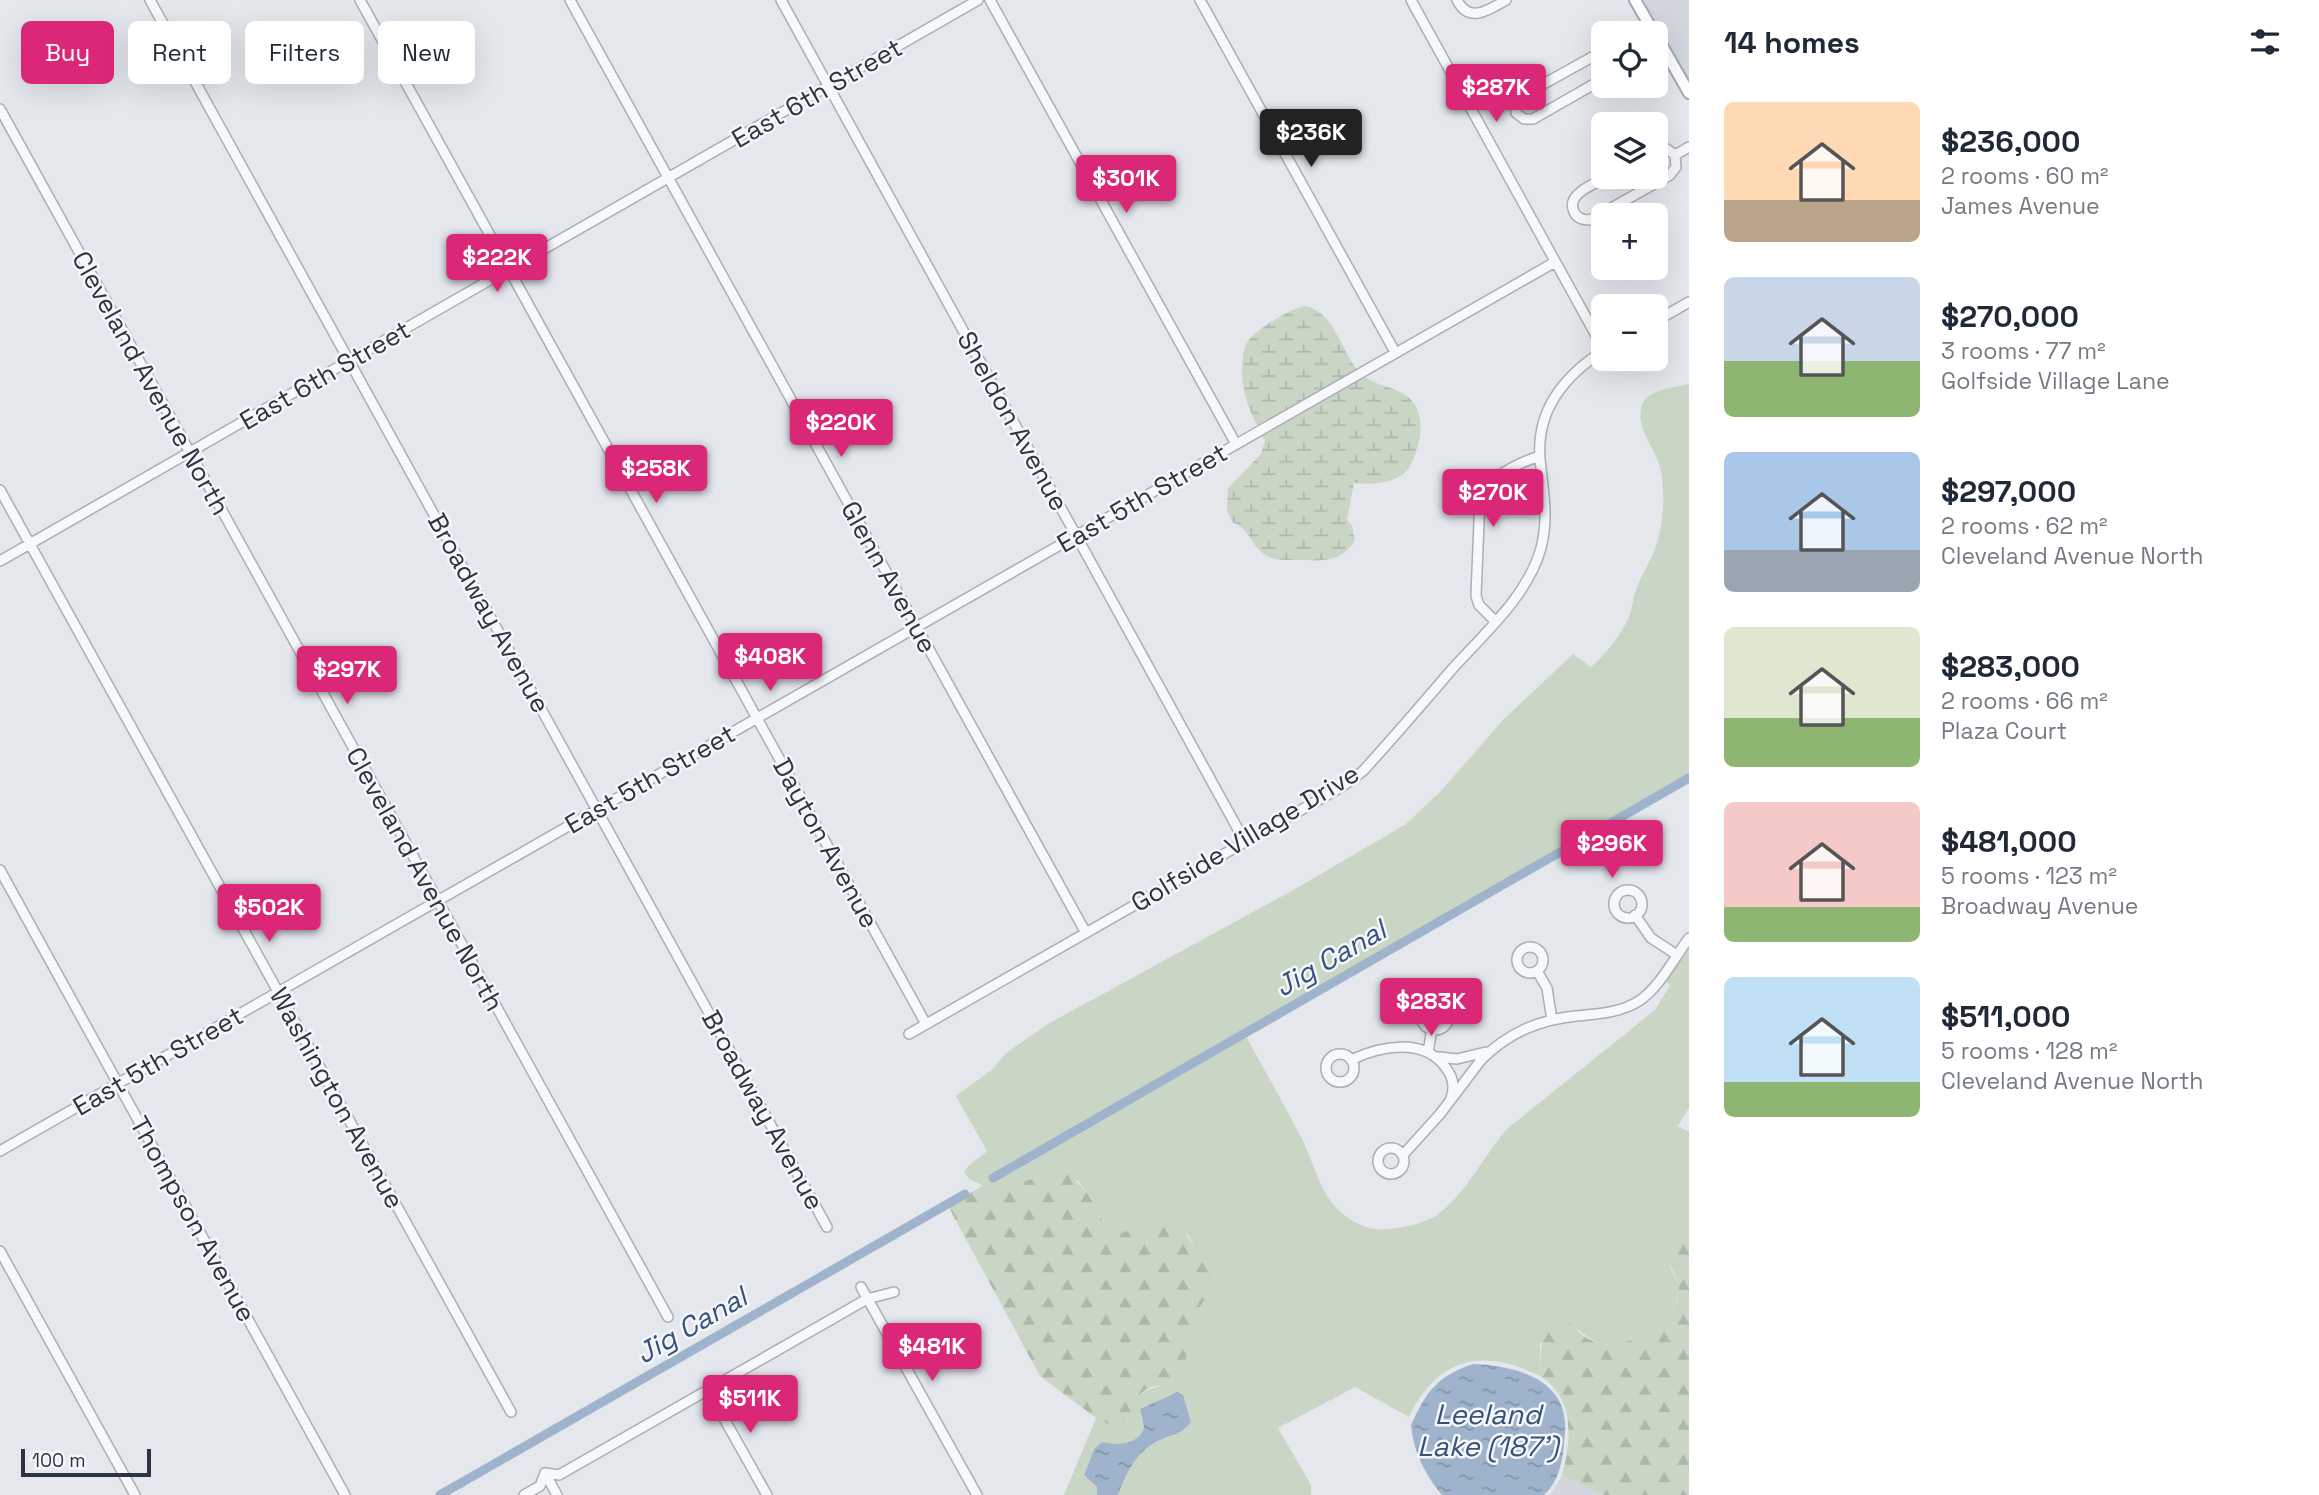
<!DOCTYPE html>
<html lang="en">
<head>
<meta charset="utf-8">
<style>
	:root { --surface:#fff; --page:#f6f6f7; --text:#1f2937; --muted:#747a83; --accent:#db2777 }
	body { margin:0; font-family:"Space Grotesk",sans-serif; background:var(--page); color:var(--text); height:100vh; display:flex; flex-direction:column; font-size:26px; white-space:nowrap }
	* { box-sizing:border-box; margin:0 }
	p { font-size:23px; color:var(--muted) }
	.icon { flex:none; width:38px; height:38px; fill:none; stroke:currentColor; stroke-width:2; stroke-linecap:round; stroke-linejoin:round }
	.map { position:relative; flex:1; overflow:hidden }
	.details { display:flex; flex-direction:column; background:var(--surface); width:630px }
	.details>* { flex:none }
	.hud { position:absolute; left:21px; top:21px; width:665px; height:63px; display:flex; gap:14px }
	.buttons { position:absolute; left:1591px; top:21px; display:grid; gap:14px }
	.buttons a { display:grid; place-items:center; width:77px; height:77px; border-radius:10px; background:var(--surface); box-shadow:0 7px 28px #0002; font-size:35px }
	.scale { position:absolute; left:21px; bottom:18px; width:130px; box-sizing:border-box; padding-left:7px; border:4px solid #2b3445; border-top:0; font-size:19px; line-height:24px; white-space:nowrap; color:#2b3445; -webkit-text-stroke:5px #f4f6f9; paint-order:stroke }
	.price { position:absolute; translate:-50% -60px; padding:0 16px; border-radius:7px; background:var(--accent); color:#fff; font-size:23px; line-height:46px; filter:drop-shadow(0 2px 4px #0008) }
	.price::after { content:''; position:absolute; left:50%; top:42px; width:21px; height:16px; margin-left:-10px; background:inherit; clip-path:polygon(0 0,100% 0,50% 100%) }
	.price.active { background:#222; color:#fff }
	ul { padding:0; list-style:none }
	li { display:flex; align-items:center; gap:21px; height:175px; padding:0 35px }
	li span { display:grid; place-items:center; flex:none; width:196px; height:140px; border-radius:10px; color:#555 }
	li>.icon { margin-inline-start:auto }
	span .icon { width:84px; height:84px; fill:#fffc; stroke-width:1 }
	li b { font-size:30px }
	h2 { display:flex; justify-content:space-between; align-items:center; height:84px; padding:0 35px; font-size:30px }
	.tag { padding:0 24px; border-radius:10px; background:var(--surface); box-shadow:0 7px 28px #0002; font-size:24px; line-height:63px }
	.tag.active { background:var(--accent); color:#fff }
	main { display:flex; flex:1; min-height:0 }
	.map>svg:first-child { display:block }
	.built { fill:#d2d6de }
	.green { fill:#c9d6c5 }
	.forest { fill:url(#forest-firs) }
	.wetland { fill:url(#wetland-marsh) }
	.water { fill:url(#water-ripples) }
	.lines { fill:none; stroke-linecap:round; stroke-linejoin:round }
	.canal { stroke:#9fb4cc; stroke-width:9 }
	.minor-casing { stroke:#a9aeb7; stroke-width:12 }
	.major-casing { stroke:#a3abb8; stroke-width:14 }
	.minor { stroke:#f7f8fa; stroke-width:9 }
	.major { stroke:#fff; stroke-width:10 }
	.labels { text-anchor:middle; dominant-baseline:central; stroke-width:5; stroke-linejoin:round; paint-order:stroke }
	.street-label { font-size:26px; fill:#2b3445; stroke:#f4f6f9 }
	.water-label { font-size:28px; font-style:italic; fill:#34527a; stroke:#f4f6f9 }
</style>
</head>
<body>
<main>
<div class="map">
<svg width="1689" height="1495" viewBox="0 0 1689 1495">
	<defs>
		<pattern id="forest-firs" width="22" height="20" patternUnits="userSpaceOnUse" patternTransform="scale(1.75)"><rect width="22" height="20" fill="#c9d6c5"/><path d="M5 1l3.5 6h-7zM16 11l3.5 6h-7z" fill="#adb8ab"/></pattern>
		<pattern id="wetland-marsh" width="20" height="14" patternUnits="userSpaceOnUse" patternTransform="scale(1.75)"><rect width="20" height="14" fill="#c9d6c5"/><path d="M1 5h8M5 5V1M11 12h8M15 12V8" fill="none" stroke="#adb8ab"/></pattern>
		<pattern id="water-ripples" width="26" height="14" patternUnits="userSpaceOnUse" patternTransform="scale(1.75)"><rect width="26" height="14" fill="#9fb4cc"/><path d="M2 4q2-2 4 0t4 0M15 11q2-2 4 0t4 0" fill="none" stroke="#8293a7"/></pattern>
	</defs>
	<rect width="100%" height="100%" fill="#e4e7ec"/>
	<!-- built -->
	<path class="built" d="M1641 0H1689V84Z
		M1562 1476 1604 1495H1550Z"/>
	<!-- green -->
	<path class="green" d="M1689 384V776L1624 812 1605 832 1543 864 1243 1031C1263 1067 1283 1103 1302 1139 1313 1162 1320 1191 1338 1210 1347 1218 1363 1228 1375 1229 1391 1231 1424 1224 1437 1215 1469 1190 1482 1158 1507 1129L1655 1010 1670 986 1663 977 1689 940V1108L1678 1126 1689 1132V1226C1643 1270 1689 1267 1676 1302 1672 1313 1663 1318 1654 1325 1629 1345 1606 1355 1579 1330L1540 1343V1376C1482 1347 1437 1358 1409 1417L1355 1387 1278 1428 1311 1485V1495H1118C1130 1464 1141 1443 1176 1435L1140 1414 1144 1428C1137 1446 1118 1445 1102 1442L1094 1449 1084 1475 1097 1487V1495H1064L1096 1418 1108 1425 1127 1420 1134 1401 1145 1391 1173 1381 1194 1317 1213 1285 1215 1270 1196 1251 1188 1235 1168 1221 1116 1235 1108 1230 1092 1199 1078 1181 1047 1177 1016 1183 1004 1189H990L969 1179 964 1172C970 1162 979 1159 987 1151L956 1096 993 1069 1006 1053 1048 1024 1297 888 1406 824 1441 791 1503 720 1573 654 1591 667C1607 653 1624 632 1631 611 1633 604 1633 597 1636 590 1641 575 1651 561 1656 546 1664 522 1665 496 1661 471 1657 450 1634 427 1642 405 1647 390 1675 387 1689 384Z"/>
	<!-- forest -->
	<path class="forest" d="M1064 1172C1076 1180 1085 1189 1093 1201 1100 1213 1103 1227 1116 1234L1168 1221 1180 1224 1196 1251 1215 1269 1213 1285 1194 1317 1185 1363 1173 1381 1167 1385C1126 1384 1138 1422 1115 1428L1096 1418 1040 1376 948 1206 984 1185 990 1189H1004L1016 1183Z
		M1689 1226V1495H1604L1562 1476C1571 1440 1576 1399 1540 1376 1542 1347 1535 1330 1570 1324 1576 1329 1583 1337 1591 1340 1615 1351 1636 1340 1654 1325 1664 1317 1675 1311 1678 1297 1683 1261 1645 1267 1689 1226Z"/>
	<!-- wetland -->
	<path class="wetland" d="M1305 306C1333 312 1340 346 1355 367 1369 385 1382 383 1400 392 1429 406 1422 441 1411 464 1401 484 1373 485 1354 483L1347 520 1352 526 1355 541C1337 565 1321 560 1295 560 1286 560 1275 561 1267 556 1250 546 1251 529 1232 522L1227 511 1228 488 1261 454 1265 441C1251 414 1238 389 1243 358 1243 353 1244 347 1247 343 1253 334 1262 328 1271 322 1282 315 1293 309 1305 306Z"/>
	<!-- water -->
	<path class="water" d="M1473 1364C1510 1365 1563 1377 1565 1423 1566 1430 1564 1438 1564 1445 1562 1464 1558 1482 1544 1495H1442C1426 1476 1413 1451 1411 1425 1426 1392 1437 1376 1473 1364Z
		M1178 1392 1183 1395 1191 1422C1179 1436 1173 1434 1158 1441 1135 1453 1127 1472 1118 1495H1097V1487L1084 1475 1094 1449 1102 1442C1118 1445 1137 1446 1144 1428L1140 1409Z"/>
	<g class="lines">
		<!-- canal -->
		<path class="canal" d="M993 1178 1689 778
			M440 1495 965 1194"/>
		<!-- minor casing -->
		<g class="minor-casing">
			<path id="minor" d="M150 0 827 1227
				M360 0 926 1024
				M570 0 1086 933
				M781 0 1245 842
				M990 0 1236 444
				M1200 0 1395 352
				M1411 0 1603 348
				M1457 0C1469 24 1489 10 1506 0
				M1603 51 1529 92 1516 103V113L1524 119H1533L1603 79
				M0 109 668 1317
				M1675 155 1689 147
				M1608 177C1596 183 1568 193 1573 209 1575 218 1582 220 1590 220L1670 175 1676 167 1675 155 1667 149 1656 150
				M1656 321 1689 302
				M0 490 511 1412
				M0 561 978 0
				M1495 621 1479 605 1476 596 1480 497C1492 476 1518 463 1540 456
				M0 870 345 1495
				M1614 904a14 14 0 1 1 28 0a14 14 0 1 1-28 0Z
				M1635 915 1651 938 1677 955
				M1517 960a13 13 0 1 1 26 0a13 13 0 1 1-26 0Z
				M1537 971 1547 988 1552 1020
				M1421 1016a14 14 0 1 1 28 0a14 14 0 1 1-28 0Z
				M909 1034 1343 786 1363 771C1394 737 1424 702 1454 667 1486 632 1528 595 1541 548 1549 517 1543 490 1540 459 1536 410 1564 376 1603 351
				M1428 1052 1432 1029
				M1326 1068a14 14 0 1 1 28 0a14 14 0 1 1-28 0Z
				M1439 1057 1457 1059 1486 1052
				M1351 1060C1380 1046 1424 1037 1446 1068 1453 1077 1455 1087 1451 1098
				M1378 1161a13 13 0 1 1 26 0a13 13 0 1 1-26 0Z
				M0 1151 1555 262
				M1403 1155 1440 1114 1481 1060C1508 1033 1538 1020 1576 1016 1597 1014 1620 1013 1639 1001 1660 987 1674 958 1689 938
				M0 1251 135 1495
				M861 1287 977 1495
				M708 1390 767 1495
				M545 1473 557 1495
				M524 1495 540 1486 545 1473 559 1475 867 1299 894 1292"/>
		</g>
		<!-- major casing -->
		<g class="major-casing">
			<path id="major" d="M1635 0 1654 33
				M1656 35 1689 93"/>
		</g>
		<!-- minor -->
		<use href="#minor" class="minor"/>
		<!-- major -->
		<use href="#major" class="major"/>
	</g>
	<g class="labels">
		<!-- street labels -->
		<g class="street-label">
			<text transform="translate(817 93) rotate(-30)">East 6th Street</text>
			<text transform="translate(325 375) rotate(-30)">East 6th Street</text>
			<text transform="translate(151 383) rotate(61)">Cleveland Avenue North</text>
			<text transform="translate(1013 421) rotate(61)">Sheldon Avenue</text>
			<text transform="translate(1142 498) rotate(-30)">East 5th Street</text>
			<text transform="translate(889 577) rotate(61)">Glenn Avenue</text>
			<text transform="translate(489 613) rotate(61)">Broadway Avenue</text>
			<text transform="translate(650 779) rotate(-30)">East 5th Street</text>
			<text transform="translate(1245 838) rotate(-31)">Golfside Village Drive</text>
			<text transform="translate(826 843) rotate(61)">Dayton Avenue</text>
			<text transform="translate(425 879) rotate(61)">Cleveland Avenue North</text>
			<text transform="translate(158 1061) rotate(-30)">East 5th Street</text>
			<text transform="translate(337 1098) rotate(61)">Washington Avenue</text>
			<text transform="translate(763 1110) rotate(61)">Broadway Avenue</text>
			<text transform="translate(193 1219) rotate(61)">Thompson Avenue</text>
		</g>
		<!-- water labels -->
		<g class="water-label">
			<text transform="translate(1330 958) rotate(-30)">Jig Canal</text>
			<text transform="translate(691 1325) rotate(-30)">Jig Canal</text>
			<text x="1488" y="1414">Leeland<tspan x="1488" dy="32">Lake (187')</tspan></text>
		</g>
	</g>
</svg>
<div class="buttons">
<a><svg class="icon" aria-label="locate" viewBox="0 0 24 24"><circle cx="12" cy="12" r="6"/><path d="M12 2v4M12 18v4M2 12h4M18 12h4"/></svg></a>
<a><svg class="icon" aria-label="layers" viewBox="0 0 24 24"><path d="M12 4l9 5-9 5-9-5zM3 14l9 5 9-5"/></svg></a>
<a>+</a>
<a>−</a>
</div>
<div class="scale">100 m</div>
<b class="price" style="left:1496px;top:124px">$287K</b>
<b class="price active" style="left:1311px;top:169px">$236K</b>
<b class="price" style="left:1126px;top:215px">$301K</b>
<b class="price" style="left:497px;top:294px">$222K</b>
<b class="price" style="left:841px;top:459px">$220K</b>
<b class="price" style="left:656px;top:505px">$258K</b>
<b class="price" style="left:1493px;top:529px">$270K</b>
<b class="price" style="left:770px;top:693px">$408K</b>
<b class="price" style="left:347px;top:706px">$297K</b>
<b class="price" style="left:1612px;top:880px">$296K</b>
<b class="price" style="left:269px;top:944px">$502K</b>
<b class="price" style="left:1431px;top:1038px">$283K</b>
<b class="price" style="left:932px;top:1383px">$481K</b>
<b class="price" style="left:750px;top:1435px">$511K</b>
<div class="hud">
<a class="tag active">Buy</a>
<a class="tag">Rent</a>
<a class="tag">Filters</a>
<a class="tag">New</a>
</div>
</div>
<section class="details">
<h2>14 homes<svg class="icon" aria-label="filters" viewBox="0 0 24 24"><path d="M4 7h16M4 17h16"/><circle cx="9" cy="7" r="2"/><circle cx="15" cy="17" r="2"/></svg></h2>
<ul>
<li><span style="background:linear-gradient(#ffd9b3 70%,#b9a48a 0)"><svg class="icon" aria-label="home" viewBox="0 0 24 24"><path d="M3 11l9-7 9 7M6 9v11h12V9"/></svg></span><div><b>$236,000</b><p>2 rooms · 60 m²</p><p>James Avenue</p></div></li>
<li><span style="background:linear-gradient(#c9d6e8 60%,#8fb573 0)"><svg class="icon" aria-label="home" viewBox="0 0 24 24"><path d="M3 11l9-7 9 7M6 9v11h12V9"/></svg></span><div><b>$270,000</b><p>3 rooms · 77 m²</p><p>Golfside Village Lane</p></div></li>
<li><span style="background:linear-gradient(#a9c7e8 70%,#9aa5b1 0)"><svg class="icon" aria-label="home" viewBox="0 0 24 24"><path d="M3 11l9-7 9 7M6 9v11h12V9"/></svg></span><div><b>$297,000</b><p>2 rooms · 62 m²</p><p>Cleveland Avenue North</p></div></li>
<li><span style="background:linear-gradient(#dfe7d0 65%,#8fb573 0)"><svg class="icon" aria-label="home" viewBox="0 0 24 24"><path d="M3 11l9-7 9 7M6 9v11h12V9"/></svg></span><div><b>$283,000</b><p>2 rooms · 66 m²</p><p>Plaza Court</p></div></li>
<li><span style="background:linear-gradient(#f6c9c9 75%,#8fb573 0)"><svg class="icon" aria-label="home" viewBox="0 0 24 24"><path d="M3 11l9-7 9 7M6 9v11h12V9"/></svg></span><div><b>$481,000</b><p>5 rooms · 123 m²</p><p>Broadway Avenue</p></div></li>
<li><span style="background:linear-gradient(#bfe0f5 75%,#8fb573 0)"><svg class="icon" aria-label="home" viewBox="0 0 24 24"><path d="M3 11l9-7 9 7M6 9v11h12V9"/></svg></span><div><b>$511,000</b><p>5 rooms · 128 m²</p><p>Cleveland Avenue North</p></div></li>
</ul>
</section>
</main>
</body>
</html>
